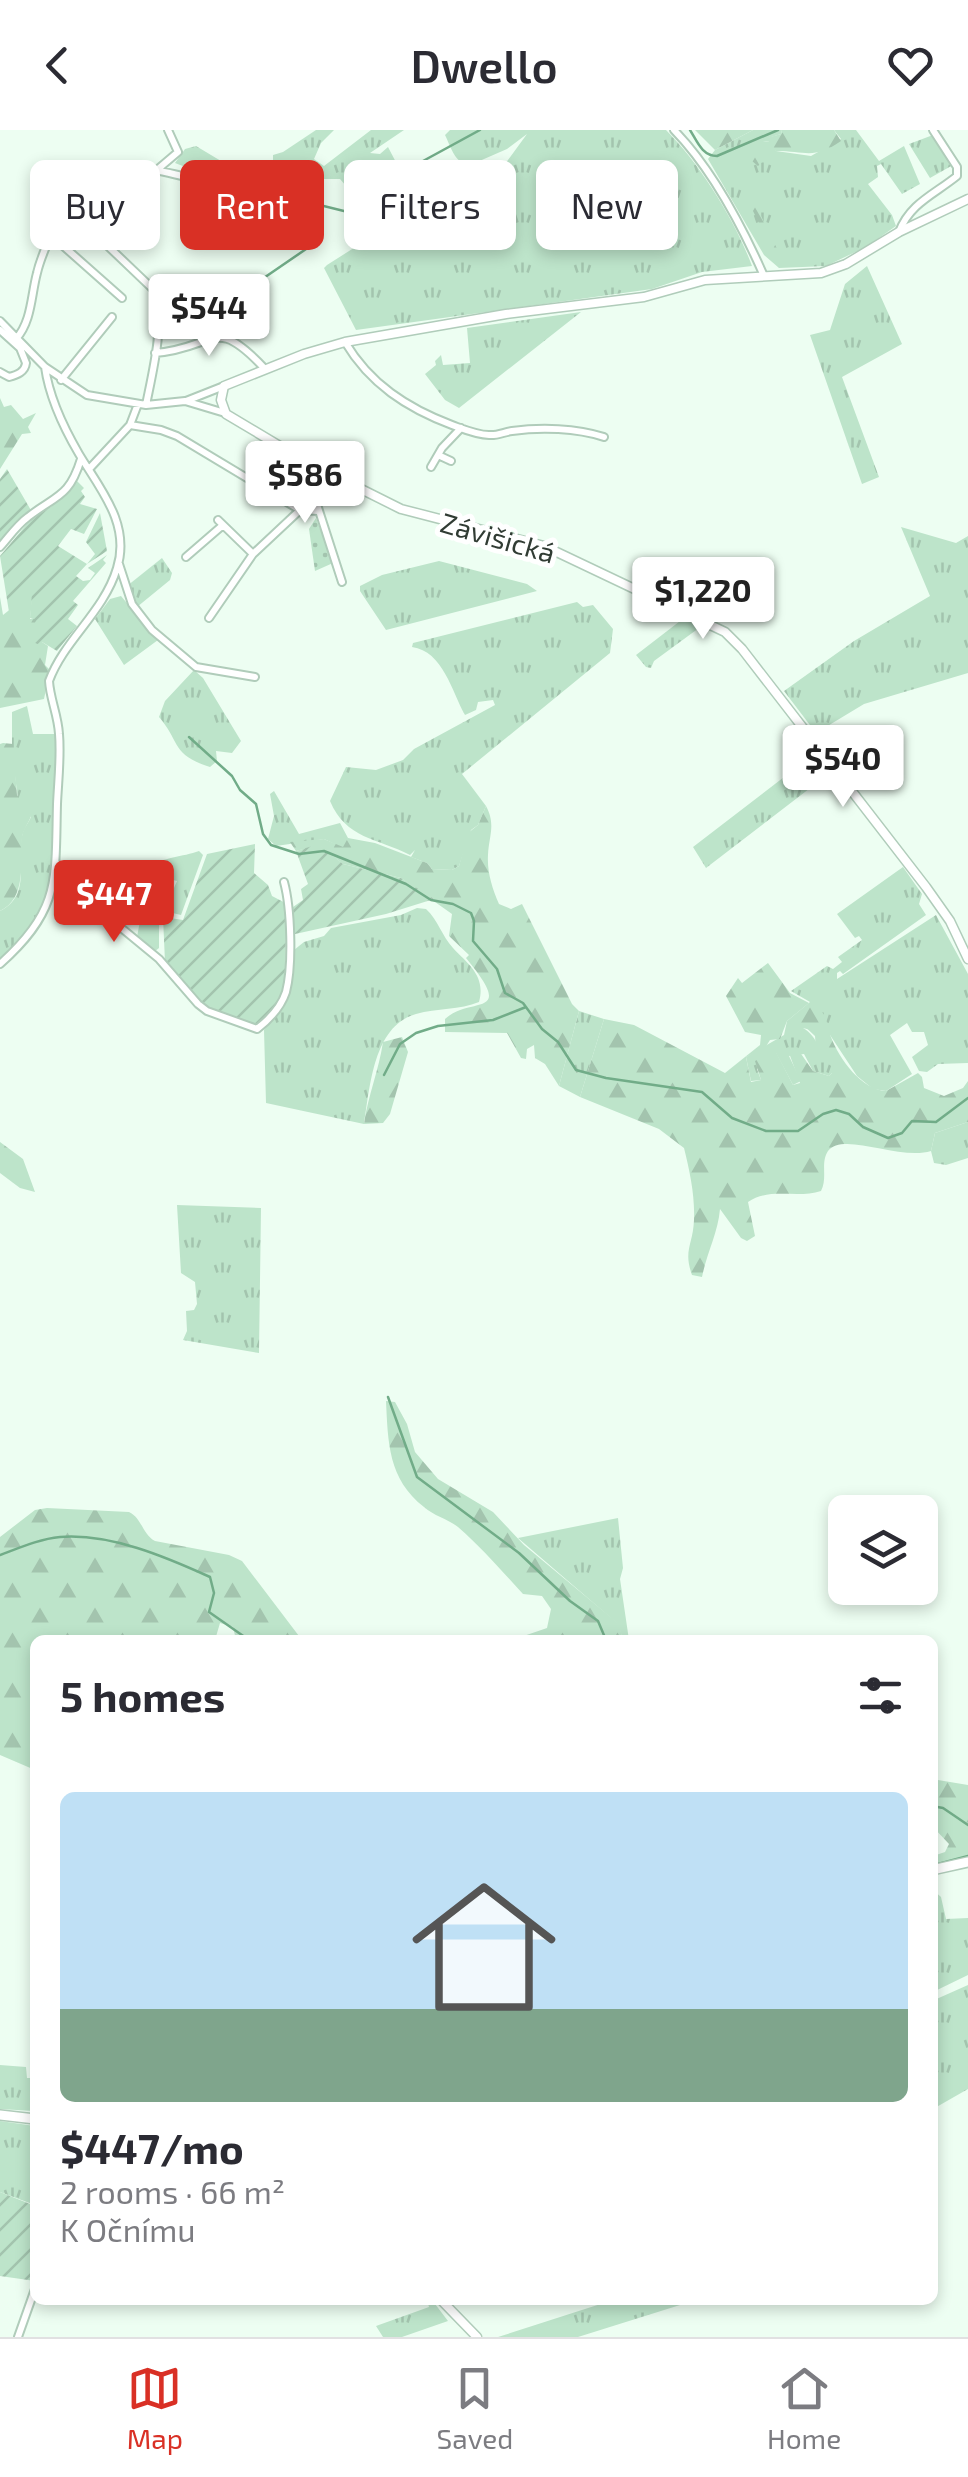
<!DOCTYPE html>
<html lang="en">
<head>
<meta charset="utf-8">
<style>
	:root { --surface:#fff; --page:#f7f7f7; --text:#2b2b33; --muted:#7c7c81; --line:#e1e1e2; --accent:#d93025 }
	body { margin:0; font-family:"Exo 2",sans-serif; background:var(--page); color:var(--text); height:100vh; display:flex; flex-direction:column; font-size:38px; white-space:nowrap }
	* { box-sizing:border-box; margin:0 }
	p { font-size:32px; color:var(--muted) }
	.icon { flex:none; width:55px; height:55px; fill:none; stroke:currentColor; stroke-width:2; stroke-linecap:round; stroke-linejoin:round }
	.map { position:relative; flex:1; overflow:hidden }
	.sheet { position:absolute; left:30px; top:1505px; width:908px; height:670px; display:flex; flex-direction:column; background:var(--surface); border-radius:15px; box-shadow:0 5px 15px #0003 }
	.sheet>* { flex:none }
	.top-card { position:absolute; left:30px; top:30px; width:910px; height:90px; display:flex; gap:20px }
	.controls { position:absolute; left:828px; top:1365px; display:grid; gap:20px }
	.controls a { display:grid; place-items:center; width:110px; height:110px; border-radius:15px; background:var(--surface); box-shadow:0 5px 15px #0003; font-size:50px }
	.price { position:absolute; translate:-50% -85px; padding:0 22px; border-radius:10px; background:#fff; color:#222; font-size:32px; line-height:65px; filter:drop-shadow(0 2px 5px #0008) }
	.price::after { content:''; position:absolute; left:50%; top:60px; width:30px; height:22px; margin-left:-15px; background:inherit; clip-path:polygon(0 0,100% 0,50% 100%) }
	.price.on { background:var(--accent); color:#fff }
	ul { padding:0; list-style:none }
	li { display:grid; align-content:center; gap:20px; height:530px; padding:0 30px }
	li span { display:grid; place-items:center; height:310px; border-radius:15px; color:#555 }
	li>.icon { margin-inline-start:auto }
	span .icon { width:180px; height:180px; fill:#fffc; stroke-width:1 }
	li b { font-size:42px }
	h2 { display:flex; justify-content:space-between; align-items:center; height:120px; padding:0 30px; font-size:42px }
	.tag { padding:0 35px; border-radius:15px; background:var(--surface); box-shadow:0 5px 15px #0003; font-size:35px; line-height:90px }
	.tag.on { background:var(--accent); color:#fff }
	header { display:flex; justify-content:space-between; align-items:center; height:130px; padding:0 30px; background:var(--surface); font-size:45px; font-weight:600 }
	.dock { display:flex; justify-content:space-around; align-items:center; height:140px; border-top:2px solid var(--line); background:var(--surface); font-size:28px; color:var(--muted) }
	.dock a { display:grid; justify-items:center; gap:5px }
	.dock .on { color:var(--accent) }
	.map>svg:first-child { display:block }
	.grass { fill:url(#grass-tufts) }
	.forest { fill:url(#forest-firs) }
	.park { fill:url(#park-dots) }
	.garden { fill:url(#garden-furrows) }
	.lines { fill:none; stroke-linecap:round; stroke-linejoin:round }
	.stream { stroke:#71ac88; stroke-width:2.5 }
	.minor-casing { stroke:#b0ccba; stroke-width:10 }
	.tertiary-casing { stroke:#b0ccba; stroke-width:11 }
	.secondary-casing { stroke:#b0ccba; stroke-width:12 }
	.minor { stroke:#fff; stroke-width:6 }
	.tertiary { stroke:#fff; stroke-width:8 }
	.secondary { stroke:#fff; stroke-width:9 }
	.labels { text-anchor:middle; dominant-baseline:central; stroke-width:10; stroke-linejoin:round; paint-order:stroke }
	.street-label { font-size:28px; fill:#313c34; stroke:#fff }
</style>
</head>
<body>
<header><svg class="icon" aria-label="back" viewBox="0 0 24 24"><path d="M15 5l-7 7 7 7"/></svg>Dwello<svg class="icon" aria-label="heart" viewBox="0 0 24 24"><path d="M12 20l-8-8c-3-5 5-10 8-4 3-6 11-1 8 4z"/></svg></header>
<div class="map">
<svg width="968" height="2207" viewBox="0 0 968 2207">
	<defs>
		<pattern id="grass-tufts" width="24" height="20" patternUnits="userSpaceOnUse" patternTransform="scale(2.5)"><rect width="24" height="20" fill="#bde4ca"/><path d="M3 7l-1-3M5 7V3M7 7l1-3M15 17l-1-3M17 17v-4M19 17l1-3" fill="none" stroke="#a3c4ae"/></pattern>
		<pattern id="forest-firs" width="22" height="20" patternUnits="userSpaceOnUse" patternTransform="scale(2.5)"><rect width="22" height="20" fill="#bde4ca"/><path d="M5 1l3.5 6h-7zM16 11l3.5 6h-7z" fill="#a3c4ae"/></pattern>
		<pattern id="park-dots" width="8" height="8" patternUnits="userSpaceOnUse" patternTransform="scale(2.5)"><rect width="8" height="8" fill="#bde4ca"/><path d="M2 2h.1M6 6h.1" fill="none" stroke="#a3c4ae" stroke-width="1.8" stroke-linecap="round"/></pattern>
		<pattern id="garden-furrows" width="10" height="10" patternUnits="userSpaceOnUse" patternTransform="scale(2.5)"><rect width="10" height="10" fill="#bde4ca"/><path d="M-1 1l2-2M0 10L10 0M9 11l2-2" fill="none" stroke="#a3c4ae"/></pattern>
	</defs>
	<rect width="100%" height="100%" fill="#edfef2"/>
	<!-- grass -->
	<path class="grass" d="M316 0H334L321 13 314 29 324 36 371 0H404L370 23 380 24 388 17 399 38C394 57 373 61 359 71L340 49H322L317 56 309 54 299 61 275 47 282 32 273 30V25L283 22Z
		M450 0H666C700 34 735 90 752 136L702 142 652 159 356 200 324 138 327 135 390 95 474 63 505 34 527 4 507 19 468 36C454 31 451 17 445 5Z
		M753 0H782L781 4 740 17 761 21 763 12 770 11 776 21 811 26 841 9 834 0H856L879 31 904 16 920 54 902 64 881 34 877 36 878 47 868 54 892 85 896 96 866 117 826 136 779 138 764 125 708 29 715 20Z
		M933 5 953 35 930 48 909 14Z
		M196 16 231 37 206 45 175 33 185 19Z
		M428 35H431L441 50 379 89 369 93 366 90 390 60 393 58 399 61V55L420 44Z
		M867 136 902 214 842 247 879 347 862 354 810 205 830 200 845 154Z
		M581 182 459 278 445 270 425 244 436 235 435 231 441 225 443 235 470 233 467 198Z
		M901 397 956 413 968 406V543L864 574 816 603 784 561 854 511 930 466Z
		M162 428 172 443 170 450 137 477 127 456Z
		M439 431 527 454 537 461 386 500 360 461V456L382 445Z
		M121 466 158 510 124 535 95 489 110 469Z
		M577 472 583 477 593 475 613 499 610 523 462 644 486 676 478 695 471 700 459 736 452 740 432 739 427 733 411 727 415 720 410 725C377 708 346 709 330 671L346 637 376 640 403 630 414 619 495 575 493 570 478 572 476 580 465 585C452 562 443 521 412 517L413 513Z
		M684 488 700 494 699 498 654 531 651 538 646 537 636 525Z
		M194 540 203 548 241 611 232 623 216 621 217 631 210 637C171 625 180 611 159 587L165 571Z
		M27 576 33 604H56C58 630 54 656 54 682 53 749 54 781 0 829V781C33 765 15 728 23 702 25 696 29 692 31 687L18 669 12 623V582Z
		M814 624 831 642 706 738 693 717Z
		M274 661 299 704 340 693 348 708 347 715 343 718 324 709 276 716 268 709 274 686 270 664Z
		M199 721 203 725 181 785 164 781 177 751 169 749 159 784V818L154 822 137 807 150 737C162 727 183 727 199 721Z
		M903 737 922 764 919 774 926 785 843 844 840 841 837 843V849L936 785 968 844V933L938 934 927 942 919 941 912 927 928 915 924 902H912L907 893 890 905 912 944 886 961 873 959 857 946 830 905 803 898C819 907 819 925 833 937L832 943 829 946 813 941 804 924 789 926 801 951 793 955 776 923 757 939 761 950 751 951 746 927 784 905 787 891 810 872 791 861 827 836 833 839 842 832 838 827 862 810 859 806 855 808 837 784Z
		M417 778 426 779C438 790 442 806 453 818 469 835 486 846 479 872 460 880 437 878 416 884 373 896 370 958 364 994L266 973 264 900 280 877 294 820 304 812 324 806 331 798 401 785Z
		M579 881 604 889 580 967 559 956Z
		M968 992V1028L946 1035 934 1033 931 1021 935 1003Z
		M177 1075 261 1078 259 1223 183 1210 187 1201 186 1181 194 1180 197 1174 195 1152 181 1143Z
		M618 1388 623 1438 620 1449 629 1510H623L618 1494 518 1408Z
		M932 1759 941 1767 946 1789 968 1788V1845L933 1862Z
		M968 1855V1959L933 1979 932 1871Z
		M0 1935 26 1937 27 1948H35L33 1981 0 1979Z
		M0 1991 35 1996V2075L0 2062Z
		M427 2170H432L448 2191 402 2207H383L376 2196 429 2177Z
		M613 2170H696L578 2207H498Z"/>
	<!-- forest -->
	<path class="forest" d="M695 0H753L715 20Z
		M782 0H834L841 11C814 30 806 21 776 21L771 19 769 11 763 12 764 30 758 36 740 21 742 15 781 4Z
		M746 55 782 129 778 131 741 57Z
		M0 268 4 277 11 275 23 289 36 283 28 297 31 303 22 304 0 339Z
		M33 461 30 489H36L42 512 48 516 45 535 50 540 44 569 0 578V467L3 485Z
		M3 613 13 614 17 665 31 686C28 694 23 700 22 708 20 733 27 768 0 781V614Z
		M486 676C496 695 489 705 488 725 487 742 492 758 499 774L511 779 522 774 572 874 579 881 559 956 545 934 535 928 534 915 527 919 526 929 521 928 507 903 445 902V889C471 865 517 890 466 828L469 825 449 806 452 784 401 748 343 734 319 715 296 721 290 712 324 709 343 717 348 708 375 713 427 733 432 739 452 740 459 736 468 703 478 695Z
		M768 833 790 863 809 873 787 891 780 909 770 910 765 918 746 927 751 952 761 950 755 931 772 921 776 922 793 955 800 953 789 923 797 918 813 941 829 946 832 943V937L816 920 815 906 800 892 803 882 811 875C829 882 825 892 831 907 839 929 862 960 886 961L918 943 922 947 924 958 944 966 963 958 968 951V992L935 1003 931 1021C900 1031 843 1001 828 1021 820 1033 828 1048 821 1061 798 1069 768 1057 748 1072L755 1106 747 1111 741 1108 720 1079C718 1103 707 1122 702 1147L692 1145C683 1120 693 1115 694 1090 695 1066 690 1042 684 1018L659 999 580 967 604 889 634 895 725 943 760 915 761 905 745 902 726 866 738 848 742 853Z
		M402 907 408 922 390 984 383 993 364 994C368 965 379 940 383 912Z
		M0 1012 23 1029 35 1062 20 1058 0 1043Z
		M386 1271 395 1272 407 1294 415 1322 438 1349 493 1382 524 1415 619 1494 623 1510H512L547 1498 551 1479 542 1466 523 1464C502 1441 482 1418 458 1397 448 1389 434 1386 424 1377 388 1349 388 1312 386 1271Z
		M47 1378 129 1382C142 1388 142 1404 155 1411L229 1425 242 1431 302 1510H236L233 1497 220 1493 215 1510H35V1640L0 1625V1407L35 1380Z
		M932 1649 968 1655V1728L933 1736V1726L945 1722 949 1714 933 1697Z"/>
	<!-- park -->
	<path class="park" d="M316 388 333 433 315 441 309 399Z"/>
	<!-- garden -->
	<path class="garden" d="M7 339 32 382 21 388 0 411V349Z
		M77 351 84 358 81 361 85 367 80 374 97 379 84 404 71 399 58 416 87 434 95 424 86 412 100 383 107 421 87 434 76 446 83 451 90 450 95 443 88 438 107 425 103 430 106 433 73 471 78 475 68 489 77 496 57 521 42 512 40 515 28 510 36 490 30 488 32 463 9 482 0 426 32 388 51 377Z
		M255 714 254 743 268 755 272 766 293 777 303 770 301 759 308 754 296 721 319 714 343 734 401 748 434 769 386 784 286 806C285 835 289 884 256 896L211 882 201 875 165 832 163 787 183 790 207 724Z
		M0 2062 35 2076V2151L0 2146Z"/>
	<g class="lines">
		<!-- stream -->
		<path class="stream" d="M690 0C697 11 702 26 717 26L778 0
			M215 49 356 84 383 65 401 43 480 0
			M255 154 309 117
			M162 206 241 165
			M189 607 232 646 240 660 256 674 263 704 271 715 299 724 324 721 406 754 431 770 453 774 471 783 474 791 473 811 497 839 505 863 523 873 542 899 558 912 576 940 606 948 702 962 732 988 766 1001H798L823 984 836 980 849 984 863 997 888 1008 902 1003 912 991 936 992 968 968
			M384 945 400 914 416 903 438 896 493 890 526 877
			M388 1267 417 1347 519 1423 570 1471 598 1491 606 1510
			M0 1425C19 1418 39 1409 60 1407 110 1403 166 1427 210 1447L214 1463 209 1482 249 1510
			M932 1676 943 1678 968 1695
			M934 1735 968 1726"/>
		<!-- minor casing -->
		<g class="minor-casing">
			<path id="minor" d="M674 0C713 40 742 96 764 146
				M158 39 178 22 168 0
				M67 77 156 162C164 197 153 240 146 275
				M899 102C910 73 935 64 957 46V37L933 0
				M52 106 122 168
				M0 191 45 237 87 265 146 275 185 271 225 283
				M0 200 20 218 26 233C25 242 17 245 9 247L0 242
				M16 209C32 191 31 165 37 143 43 117 75 47 103 39 131 31 176 45 203 51
				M345 212C370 254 407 278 452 295 463 299 477 305 489 305 497 306 504 302 512 301 541 297 576 298 604 307
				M155 223C217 218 213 183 265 239
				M61 250 112 187
				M186 271 224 256
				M130 295 161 300 177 306 300 380 318 381
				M438 325 451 331
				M303 331 342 452
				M431 337 442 318 461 298
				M90 338 130 295 138 274
				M218 390 253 424
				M0 417C9 407 17 395 28 387 56 365 69 368 81 329
				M186 427 223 395
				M119 434 132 474 152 500 196 537 255 547
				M209 488 253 424 300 380
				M57 734 74 769 108 787 159 829 198 874 207 881 257 899C270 889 281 877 286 862 293 835 291 778 284 752
				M0 834C61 780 55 749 57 674 58 651 61 627 59 604 58 585 50 569 49 551 64 510 104 482 117 438 131 394 100 359 79 324 65 300 49 266 45 237
				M18 2207 35 2159"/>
		</g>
		<!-- tertiary casing -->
		<g class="tertiary-casing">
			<path id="tertiary" d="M968 69 899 102 846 134 821 143 705 150 644 167 506 184 345 212 304 224 224 256 221 270 226 284 303 330 401 379 544 416 725 502 742 519 926 757 950 791 968 829
				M441 2170 477 2207"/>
		</g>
		<!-- secondary casing -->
		<g class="secondary-casing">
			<path id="secondary" d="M932 1740 968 1732
				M0 1985 35 1989"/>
		</g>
		<!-- minor -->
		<use href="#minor" class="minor"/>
		<!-- tertiary -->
		<use href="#tertiary" class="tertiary"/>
		<!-- secondary -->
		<use href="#secondary" class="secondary"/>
	</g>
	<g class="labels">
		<!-- street labels -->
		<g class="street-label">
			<text transform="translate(498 407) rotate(16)">Závišická</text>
		</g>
	</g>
</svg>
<div class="controls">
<a><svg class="icon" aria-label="layers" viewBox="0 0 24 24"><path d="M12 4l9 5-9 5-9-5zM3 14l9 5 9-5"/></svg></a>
</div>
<b class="price" style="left:209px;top:229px">$544</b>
<b class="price" style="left:305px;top:396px">$586</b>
<b class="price" style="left:703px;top:512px">$1,220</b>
<b class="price" style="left:843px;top:680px">$540</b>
<b class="price on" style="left:114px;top:815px">$447</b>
<div class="top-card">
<a class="tag">Buy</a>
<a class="tag on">Rent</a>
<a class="tag">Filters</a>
<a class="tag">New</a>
</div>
<section class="sheet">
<h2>5 homes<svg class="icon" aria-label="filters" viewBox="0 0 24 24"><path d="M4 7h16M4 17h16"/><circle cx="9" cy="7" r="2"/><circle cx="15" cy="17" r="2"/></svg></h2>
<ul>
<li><span style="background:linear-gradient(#bfe0f5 70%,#7fa58c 0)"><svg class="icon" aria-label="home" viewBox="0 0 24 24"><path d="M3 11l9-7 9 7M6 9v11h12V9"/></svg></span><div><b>$447/mo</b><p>2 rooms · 66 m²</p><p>K Očnímu</p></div></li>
</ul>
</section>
</div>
<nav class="dock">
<a class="on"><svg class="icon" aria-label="map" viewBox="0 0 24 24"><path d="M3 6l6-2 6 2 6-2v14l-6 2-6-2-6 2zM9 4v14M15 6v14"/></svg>Map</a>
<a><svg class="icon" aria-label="saved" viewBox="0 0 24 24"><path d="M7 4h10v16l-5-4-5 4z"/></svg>Saved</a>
<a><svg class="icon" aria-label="home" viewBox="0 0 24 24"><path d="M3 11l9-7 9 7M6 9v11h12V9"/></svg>Home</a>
</nav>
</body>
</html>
